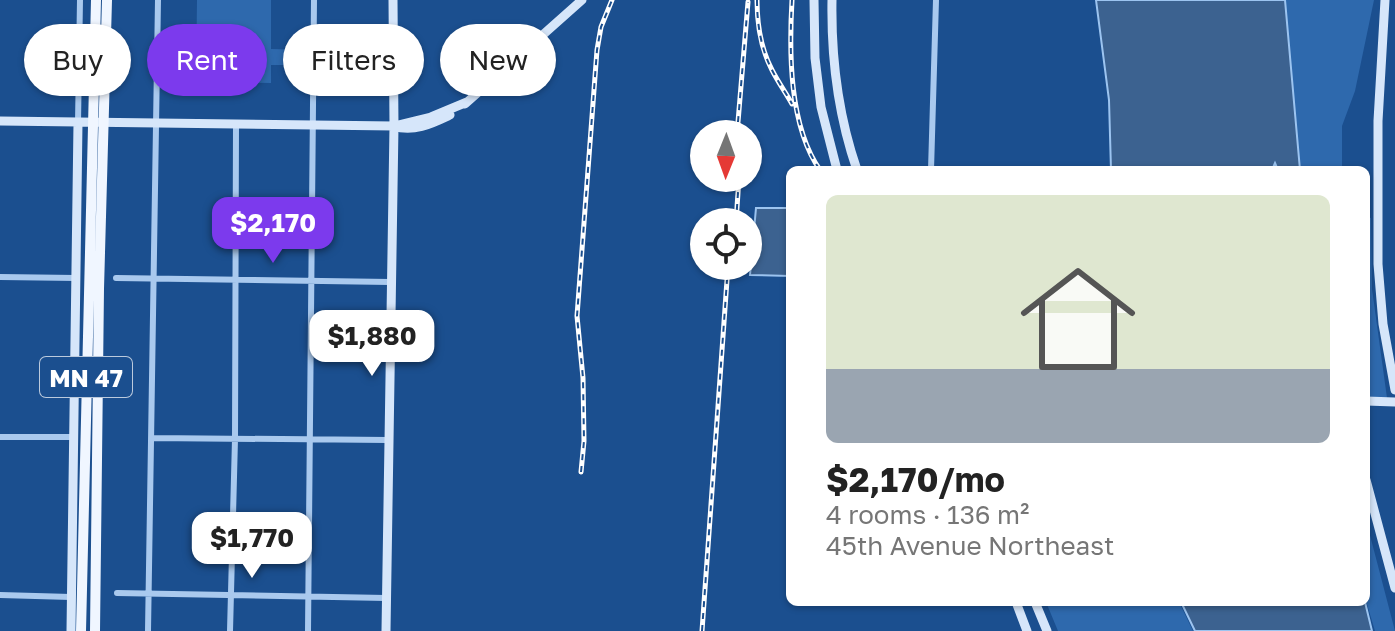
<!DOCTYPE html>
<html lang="en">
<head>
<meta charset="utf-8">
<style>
	:root { --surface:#fff; --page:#f6f6f6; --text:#222; --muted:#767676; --accent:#7c3aed }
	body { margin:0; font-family:"Golos Text",sans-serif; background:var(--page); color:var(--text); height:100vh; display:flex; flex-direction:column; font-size:30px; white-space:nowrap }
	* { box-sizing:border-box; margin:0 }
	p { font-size:26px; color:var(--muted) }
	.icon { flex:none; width:44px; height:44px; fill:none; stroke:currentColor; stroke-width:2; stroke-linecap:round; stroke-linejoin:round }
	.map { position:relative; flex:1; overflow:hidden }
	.sheet { position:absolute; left:786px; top:166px; width:584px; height:440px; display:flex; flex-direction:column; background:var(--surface); border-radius:12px; box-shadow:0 2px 6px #0004 }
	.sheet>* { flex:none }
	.banner { position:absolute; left:24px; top:24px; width:642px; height:72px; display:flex; gap:16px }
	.needle { width:52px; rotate:181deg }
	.controls { position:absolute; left:690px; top:120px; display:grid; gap:16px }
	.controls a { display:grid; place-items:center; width:72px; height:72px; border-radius:50%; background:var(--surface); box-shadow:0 2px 6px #0004; font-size:40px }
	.price { position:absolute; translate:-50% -68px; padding:0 18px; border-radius:16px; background:#fff; color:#222; font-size:26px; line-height:52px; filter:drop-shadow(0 2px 4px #0008) }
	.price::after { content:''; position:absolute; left:50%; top:48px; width:24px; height:18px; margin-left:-12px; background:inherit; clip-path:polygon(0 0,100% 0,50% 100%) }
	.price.on { background:var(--accent); color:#fff }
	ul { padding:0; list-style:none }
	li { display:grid; align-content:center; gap:16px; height:424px; padding:0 40px }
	li span { display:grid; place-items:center; height:248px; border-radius:12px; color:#555 }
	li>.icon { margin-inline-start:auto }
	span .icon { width:144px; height:144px; fill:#fffc; stroke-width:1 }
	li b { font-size:34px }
	.pill { padding:0 28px; border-radius:36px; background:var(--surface); box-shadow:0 2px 6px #0004; font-size:28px; line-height:72px }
	.pill.on { background:var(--accent); color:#fff }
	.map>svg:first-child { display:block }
	.green { fill:#2e69ad }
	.water { fill:#3c6290; stroke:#9cc4f0; stroke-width:2 }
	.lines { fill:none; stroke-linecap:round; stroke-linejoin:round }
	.street { stroke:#a9c9ee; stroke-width:6 }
	.secondary { stroke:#d6e6fa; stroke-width:9 }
	.primary { stroke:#f0f6ff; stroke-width:10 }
	.rail-casing { stroke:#fff; stroke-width:5 }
	.rail { stroke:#1b4f8f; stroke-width:2; stroke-dasharray:6; stroke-linecap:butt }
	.labels { text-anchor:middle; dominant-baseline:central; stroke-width:7; stroke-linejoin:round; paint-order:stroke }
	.shield { fill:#1b4f8f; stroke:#bbcadd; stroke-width:2 }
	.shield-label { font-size:24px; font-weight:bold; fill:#fff }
</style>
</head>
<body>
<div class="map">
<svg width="1395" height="631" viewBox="0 0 1395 631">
	<rect width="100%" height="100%" fill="#1b4f8f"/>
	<!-- green -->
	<path class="green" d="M197 0H271V49L311 50V65H271V83L196 82Z
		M1285 0H1374L1355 91 1342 126V170H1300Z
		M1366 217 1371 218 1372 289 1387 398H1366Z
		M1366 520 1395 631H1375L1366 601Z
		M1046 602H1179L1193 631H1058Z"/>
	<!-- water -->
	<path class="water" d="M1096 0H1285L1300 170H1278L1275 163 1272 170H1111L1109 100Z
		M756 208H790V276L750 275Z
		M1181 602H1365L1372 631H1195Z"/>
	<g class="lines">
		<!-- street -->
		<path class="street" d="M78 123 80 0
			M931 170 936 0
			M0 277 76 278
			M116 278 390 282
			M0 437H74
			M152 438 388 440
			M117 593 386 598
			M0 595 71 597
			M148 631 158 0
			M230 631 235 439 236 125
			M308 631 314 0"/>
		<!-- secondary -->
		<path class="secondary" d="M814 0 815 58 821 107 837 170
			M832 0C831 58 838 115 857 170
			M1385 0 1378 121V264L1383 324 1395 390
			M465 104 582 0
			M0 121 394 126 431 117 467 102
			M394 126C413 133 433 123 450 115
			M1366 401 1395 402
			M1366 480 1395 588
			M1016 602 1027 631
			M1035 602 1047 631
			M71 631 78 123
			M386 631 394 126 393 0"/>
		<!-- primary -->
		<path class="primary" d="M81 631 96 0
			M95 631 99 289 107 0"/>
		<!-- rail casing -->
		<g class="rail-casing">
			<path id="rail" d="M757 0C757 24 761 49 772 70 778 82 786 93 792 104
				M792 0C789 52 789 126 820 170
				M737 134 748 2
				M736 222 739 178
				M581 472 584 441 583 378 577 316 597 50 601 27 612 0
				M702 631 728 266"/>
		</g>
		<!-- rail -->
		<use href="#rail" class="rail"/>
	</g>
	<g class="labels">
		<!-- shield labels -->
		<rect class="shield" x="40" y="357" width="92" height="40" rx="6"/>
		<g class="shield-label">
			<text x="86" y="377">MN 47</text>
		</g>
	</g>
</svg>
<div class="controls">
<a><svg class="needle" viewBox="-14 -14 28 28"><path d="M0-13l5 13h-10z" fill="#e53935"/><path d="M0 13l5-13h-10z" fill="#767676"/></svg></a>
<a><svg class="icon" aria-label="locate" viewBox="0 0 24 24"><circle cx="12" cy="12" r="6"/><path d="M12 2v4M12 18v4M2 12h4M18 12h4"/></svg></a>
</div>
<b class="price on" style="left:273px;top:265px">$2,170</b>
<b class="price" style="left:372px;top:378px">$1,880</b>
<b class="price" style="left:252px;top:580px">$1,770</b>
<div class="banner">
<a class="pill">Buy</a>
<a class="pill on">Rent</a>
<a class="pill">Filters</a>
<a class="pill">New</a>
</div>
<section class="sheet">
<ul>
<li><span style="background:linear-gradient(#dfe7d0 70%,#9aa5b1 0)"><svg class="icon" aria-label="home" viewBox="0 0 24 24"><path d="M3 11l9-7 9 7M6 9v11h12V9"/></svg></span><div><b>$2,170/mo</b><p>4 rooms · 136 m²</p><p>45th Avenue Northeast</p></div></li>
</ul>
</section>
</div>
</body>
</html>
